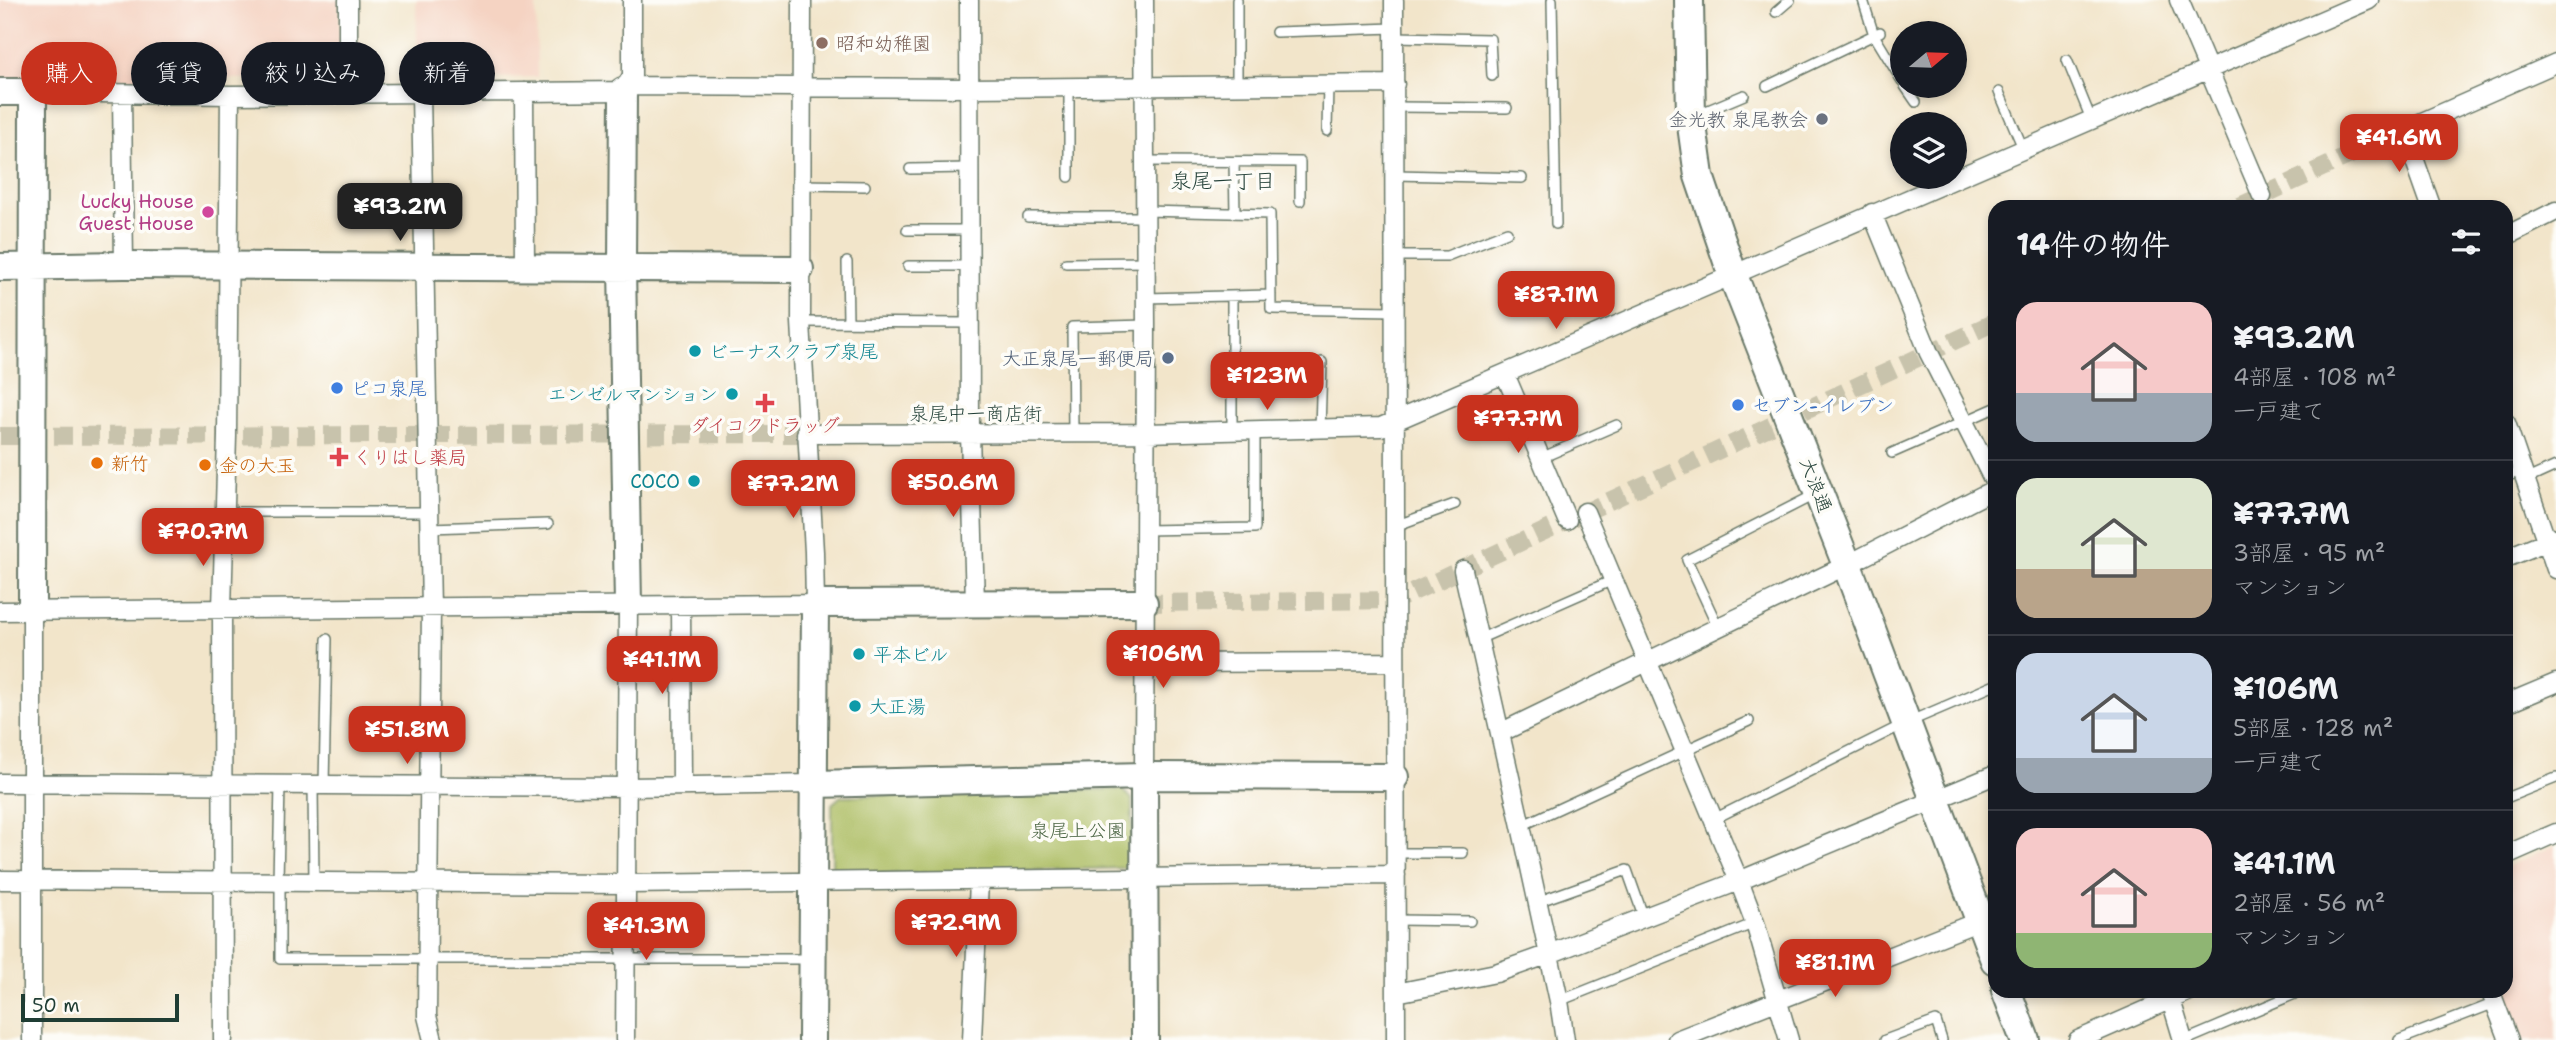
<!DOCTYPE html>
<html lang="ja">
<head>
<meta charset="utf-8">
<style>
	:root { --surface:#171b24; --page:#20242c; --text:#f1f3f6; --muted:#9ea1a6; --line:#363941; --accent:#c8321e }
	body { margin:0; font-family:"Shantell Sans","Klee One",sans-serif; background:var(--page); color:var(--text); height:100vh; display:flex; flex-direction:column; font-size:26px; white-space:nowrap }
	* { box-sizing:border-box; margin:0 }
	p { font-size:23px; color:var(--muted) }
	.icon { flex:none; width:38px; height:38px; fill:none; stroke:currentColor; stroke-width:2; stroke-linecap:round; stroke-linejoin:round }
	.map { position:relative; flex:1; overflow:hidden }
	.side { position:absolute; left:1988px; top:200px; width:525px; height:798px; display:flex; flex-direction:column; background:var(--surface); border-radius:21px; box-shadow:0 4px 10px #0003 }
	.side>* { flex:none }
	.hud { position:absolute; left:21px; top:42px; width:665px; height:63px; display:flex; gap:14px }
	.needle { width:46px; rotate:71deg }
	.controls { position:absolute; left:1890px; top:21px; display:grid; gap:14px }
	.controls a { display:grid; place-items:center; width:77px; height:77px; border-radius:50%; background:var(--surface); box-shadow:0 4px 10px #0003; font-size:35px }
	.scale { position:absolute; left:21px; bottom:18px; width:158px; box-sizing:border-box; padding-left:7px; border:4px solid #1f3d34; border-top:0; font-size:19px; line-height:24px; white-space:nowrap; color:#1f3d34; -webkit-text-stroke:5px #fdfcf7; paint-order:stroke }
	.price { position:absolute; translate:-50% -60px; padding:0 16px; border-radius:14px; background:var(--accent); color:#fff; font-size:23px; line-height:46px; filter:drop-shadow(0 2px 4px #0008) }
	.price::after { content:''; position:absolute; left:50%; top:42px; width:21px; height:16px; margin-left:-10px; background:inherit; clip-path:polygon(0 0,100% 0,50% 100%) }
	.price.on { background:#222; color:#fff }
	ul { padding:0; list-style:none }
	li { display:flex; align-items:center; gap:21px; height:175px; padding:0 28px }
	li+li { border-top:2px solid var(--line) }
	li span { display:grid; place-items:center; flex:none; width:196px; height:140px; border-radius:21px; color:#555 }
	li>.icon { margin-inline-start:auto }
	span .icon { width:84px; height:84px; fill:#fffc; stroke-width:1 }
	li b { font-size:30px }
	h2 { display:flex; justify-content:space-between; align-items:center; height:84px; padding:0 28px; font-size:30px }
	.pill { padding:0 24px; border-radius:32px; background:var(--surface); box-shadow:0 4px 10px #0003; font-size:24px; line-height:63px }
	.pill.on { background:var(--accent); color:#fff }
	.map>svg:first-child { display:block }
	.built { fill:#f5d3c2 }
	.green { fill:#abbc60; stroke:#657c4a; stroke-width:2 }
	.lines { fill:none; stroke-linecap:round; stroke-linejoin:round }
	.street-tunnel { stroke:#c8c3ac; stroke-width:18; stroke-dasharray:18 9; stroke-linecap:butt }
	.lane-casing { stroke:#697868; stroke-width:12 }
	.street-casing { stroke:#697868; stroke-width:21 }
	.secondary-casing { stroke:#697868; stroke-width:30 }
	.primary-casing { stroke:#697868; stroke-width:32 }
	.lane { stroke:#fff; stroke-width:9 }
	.street { stroke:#fff; stroke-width:18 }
	.secondary { stroke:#fff; stroke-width:26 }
	.primary { stroke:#fff; stroke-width:28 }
	.education-dot { fill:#8d6e63; stroke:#fdfcf7; stroke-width:2.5 }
	.worship-dot { fill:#6b7280; stroke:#fdfcf7; stroke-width:2.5 }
	.hotel-dot { fill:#d1479c; stroke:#fdfcf7; stroke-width:2.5 }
	.culture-dot { fill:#0f9aa8; stroke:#fdfcf7; stroke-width:2.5 }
	.service-dot { fill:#5c6f8a; stroke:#fdfcf7; stroke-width:2.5 }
	.shop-dot { fill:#3f7fe0; stroke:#fdfcf7; stroke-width:2.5 }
	.health-dot { fill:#e0444e; stroke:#fdfcf7; stroke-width:2.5 }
	.food-dot { fill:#e8710a; stroke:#fdfcf7; stroke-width:2.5 }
	.labels { text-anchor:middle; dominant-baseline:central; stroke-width:7; stroke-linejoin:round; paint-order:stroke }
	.education-label { font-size:19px; fill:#785e54; stroke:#fdfcf7; text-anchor:start }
	.worship-label { font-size:19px; fill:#5b616d; stroke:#fdfcf7; text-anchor:end }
	.hotel-label { font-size:19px; fill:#b23c85; stroke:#fdfcf7; text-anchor:end }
	.culture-label { font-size:19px; fill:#0d838f; stroke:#fdfcf7; text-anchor:start }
	.service-label { font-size:19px; fill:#4e5e75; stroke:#fdfcf7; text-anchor:end }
	.shop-label { font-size:19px; fill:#366cbe; stroke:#fdfcf7; text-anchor:start }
	.street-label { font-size:19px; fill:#1f3d34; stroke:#fdfcf7 }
	.health-label { font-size:19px; fill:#be3a42; stroke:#fdfcf7 }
	.food-label { font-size:19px; fill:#c56008; stroke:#fdfcf7; text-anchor:start }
	.park-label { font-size:19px; fill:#496341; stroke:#fdfcf7 }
	.neighbourhood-label { font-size:21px; fill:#1f3d34; stroke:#fdfcf7 }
</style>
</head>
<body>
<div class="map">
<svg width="2556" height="1040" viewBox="0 0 2556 1040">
	<rect width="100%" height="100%" fill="#fdfcf7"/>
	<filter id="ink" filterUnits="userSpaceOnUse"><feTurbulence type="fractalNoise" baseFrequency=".0143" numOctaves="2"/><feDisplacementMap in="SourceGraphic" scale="14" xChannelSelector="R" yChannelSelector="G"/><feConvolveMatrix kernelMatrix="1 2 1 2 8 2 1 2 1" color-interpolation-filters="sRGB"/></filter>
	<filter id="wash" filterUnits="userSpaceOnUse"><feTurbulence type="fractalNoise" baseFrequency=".00686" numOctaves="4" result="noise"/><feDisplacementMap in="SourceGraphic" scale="28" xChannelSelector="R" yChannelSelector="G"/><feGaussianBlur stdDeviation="1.57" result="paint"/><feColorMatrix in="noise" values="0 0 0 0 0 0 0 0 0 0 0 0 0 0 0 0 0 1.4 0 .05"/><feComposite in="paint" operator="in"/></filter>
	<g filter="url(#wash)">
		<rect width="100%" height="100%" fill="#f2e5ca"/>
		<!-- built -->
		<path class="built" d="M0 0H339L340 78 0 80Z
			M416 0H536L537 77 418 79Z
			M2556 845V1040H2520L2501 991 2506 990V867Z"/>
		<!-- green -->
		<path class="green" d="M1122 789 1132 799V860L1126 868 841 875 832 867V804L841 796Z"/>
	</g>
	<g filter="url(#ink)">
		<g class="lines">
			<!-- street-tunnel -->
			<path class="street-tunnel" d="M2240 206 2404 130
				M0 436 806 434
				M1144 603 1396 600 1995 322"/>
			<!-- lane casing -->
			<g class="lane-casing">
				<path id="lane" d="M1552 0 1556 224
					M1863 0 1874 35 1902 81
					M1776 12 1790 0
					M1276 32 1394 28
					M1395 37 1490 39 1492 76
					M2067 60 2091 119
					M1237 86V0
					M1767 86 1880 32
					M1905 86 1916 102
					M1999 92 2023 148
					M1395 107 1507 108
					M1694 116 1744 95
					M1920 123V124
					M1327 131 1328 84
					M1145 161 1300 162V201
					M1234 162 1235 213
					M910 169 969 168
					M1396 175 1522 178
					M1069 177V87
					M801 185 865 186
					M1145 211 1270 214 1271 309 1395 311
					M1028 217H1145
					M907 230H970
					M1395 256H1447L1507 232
					M847 262 848 322
					M1066 263 1146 262
					M908 266H970
					M1145 298 1271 295
					M801 322 970 323
					M1320 430 1322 362
					M1232 432V296
					M1073 433 1072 327 1146 325
					M1892 453 1995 408
					M1541 458 1617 425
					M2506 477 2522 470
					M2525 480 2556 466
					M225 512H430
					M1395 526 1455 504
					M430 528 548 524
					M1145 530 1255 528V431
					M1718 627 1687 560 1816 494
					M1479 639 1613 580
					M313 785 314 882
					M324 785 327 639
					M2506 798 2556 778
					M1714 819 1906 723 1995 685
					M1521 826 1749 721
					M1395 853H1463
					M278 881 280 784
					M280 882V959H812
					M1537 902 1627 870 1644 918
					M1396 920 1470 921
					M1559 1001 1755 923
					M1885 1040 1936 1021 1942 1040
					M2186 1040 2304 990
					M2399 1040 2495 1003"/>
			</g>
			<!-- street casing -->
			<g class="street-casing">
				<path id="street" d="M348 0V94
					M969 0 970 434 975 602
					M1144 0 1146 325 1144 776
					M1394 0 1396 1040
					M2179 0 2262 196
					M623 91 632 76V0
					M33 92 230 95 623 91 635 86 969 88 1395 84
					M524 92 525 266
					M122 94 124 265
					M421 94 431 608 427 1016 433 1040
					M2431 206 2404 130 2556 63
					M1872 213 1929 353 1995 483
					M2506 236 2556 211
					M1505 374 1567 520
					M2506 423 2556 569
					M806 434 1146 433 1381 427 2369 0
					M1585 512 1739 881 1755 923 1789 1040
					M2506 558 2554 538
					M1463 570 1521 826 1559 1001 1565 1040
					M681 605 682 786
					M0 611 815 604 814 552 801 322 802 0
					M32 611V1040
					M1144 663 1395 662
					M2506 704 2556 683
					M1500 733 1847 565 1995 489
					M0 783 628 787 815 784
					M2506 855 2556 833
					M0 880 627 884 1396 875
					M2168 990 2183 1040
					M2490 990 2509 1040
					M1396 993 1496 973 1549 954 1739 881 1995 775
					M223 1040 222 609 227 436 230 95
					M625 1040 628 605
					M972 1040 979 881
					M1677 1040 1995 915
					M2078 1040 2192 990"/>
			</g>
			<!-- secondary casing -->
			<g class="secondary-casing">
				<path id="secondary" d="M623 91 622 267 628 605
					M0 92H33L32 611
					M0 267 124 265 800 269
					M1144 776 1145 1040
					M815 784 1144 776 1395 777
					M812 1040 815 604 1144 603"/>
			</g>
			<!-- primary casing -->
			<g class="primary-casing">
				<path id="primary" d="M1689 0 1691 118 1699 176 1732 273 1847 565 1995 960
					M2006 990 2025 1040"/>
			</g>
			<!-- lane -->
			<use href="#lane" class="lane"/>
			<!-- street -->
			<use href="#street" class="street"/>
			<!-- secondary -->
			<use href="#secondary" class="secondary"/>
			<!-- primary -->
			<use href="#primary" class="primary"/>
		</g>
	</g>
	<!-- markers -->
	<circle class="education-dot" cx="822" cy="43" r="7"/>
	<circle class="worship-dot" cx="1822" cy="119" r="7"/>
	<circle class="hotel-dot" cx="208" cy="212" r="7"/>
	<g class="culture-dot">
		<circle cx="695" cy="351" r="7"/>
		<circle cx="732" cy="394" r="7"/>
		<circle cx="694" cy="481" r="7"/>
		<circle cx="859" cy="654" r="7"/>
		<circle cx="855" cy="706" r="7"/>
	</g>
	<circle class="service-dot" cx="1168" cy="358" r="7"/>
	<g class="shop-dot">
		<circle cx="337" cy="388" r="7"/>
		<circle cx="1738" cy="405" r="7"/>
	</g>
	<g class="health-dot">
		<path d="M761.5 392.5h7v7h7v7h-7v7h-7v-7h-7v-7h7z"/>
		<path d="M335.5 446.5h7v7h7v7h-7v7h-7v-7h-7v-7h7z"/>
	</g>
	<g class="food-dot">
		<circle cx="97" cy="463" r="7"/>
		<circle cx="205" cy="465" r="7"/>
	</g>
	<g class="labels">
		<!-- education labels -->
		<g class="education-label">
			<text x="836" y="43">昭和幼稚園</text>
		</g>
		<!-- worship labels -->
		<g class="worship-label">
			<text x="1808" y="119">金光教 泉尾教会</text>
		</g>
		<!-- hotel labels -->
		<g class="hotel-label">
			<text x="194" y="201">Lucky House<tspan x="194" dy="22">Guest House</tspan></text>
		</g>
		<!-- culture labels -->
		<g class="culture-label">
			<text x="709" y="351">ビーナスクラブ泉尾</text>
			<text x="718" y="394" text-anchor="end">エンゼルマンション</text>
			<text x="680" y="481" text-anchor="end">COCO</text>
			<text x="873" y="654">平本ビル</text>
			<text x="869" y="706">大正湯</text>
		</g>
		<!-- service labels -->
		<g class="service-label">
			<text x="1154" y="358">大正泉尾一郵便局</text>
		</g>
		<!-- shop labels -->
		<g class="shop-label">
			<text x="351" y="388">ピコ泉尾</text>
			<text x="1752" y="405">セブン-イレブン</text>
		</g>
		<!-- street labels -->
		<g class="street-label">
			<text x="976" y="413">泉尾中一商店街</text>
			<text transform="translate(1816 485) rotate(69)">大浪通</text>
		</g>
		<!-- health labels -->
		<g class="health-label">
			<text x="765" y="425">ダイコクドラッグ</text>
			<text x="353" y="457" text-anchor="start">くりはし薬局</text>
		</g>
		<!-- food labels -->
		<g class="food-label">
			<text x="111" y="463">新竹</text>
			<text x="219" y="465">金の大玉</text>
		</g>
		<!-- park labels -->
		<g class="park-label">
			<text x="1078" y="830">泉尾上公園</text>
		</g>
		<!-- neighbourhood labels -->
		<g class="neighbourhood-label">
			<text x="1223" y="181">泉尾一丁目</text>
		</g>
	</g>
</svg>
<div class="controls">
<a><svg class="needle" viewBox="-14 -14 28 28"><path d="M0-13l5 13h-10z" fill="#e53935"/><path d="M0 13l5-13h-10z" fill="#9ea1a6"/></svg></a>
<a><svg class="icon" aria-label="layers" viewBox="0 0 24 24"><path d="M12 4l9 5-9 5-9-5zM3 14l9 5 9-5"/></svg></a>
</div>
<div class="scale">50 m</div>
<b class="price" style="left:2399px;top:174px">¥41.6M</b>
<b class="price on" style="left:400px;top:243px">¥93.2M</b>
<b class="price" style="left:1556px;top:331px">¥87.1M</b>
<b class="price" style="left:1267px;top:412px">¥123M</b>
<b class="price" style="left:1518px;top:455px">¥77.7M</b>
<b class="price" style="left:953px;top:519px">¥50.6M</b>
<b class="price" style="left:793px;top:520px">¥77.2M</b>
<b class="price" style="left:203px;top:568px">¥70.7M</b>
<b class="price" style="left:1163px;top:690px">¥106M</b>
<b class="price" style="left:662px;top:696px">¥41.1M</b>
<b class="price" style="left:407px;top:766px">¥51.8M</b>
<b class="price" style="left:956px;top:959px">¥72.9M</b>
<b class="price" style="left:646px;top:962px">¥41.3M</b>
<b class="price" style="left:1835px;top:999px">¥81.1M</b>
<div class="hud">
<a class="pill on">購入</a>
<a class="pill">賃貸</a>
<a class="pill">絞り込み</a>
<a class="pill">新着</a>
</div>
<section class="side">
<h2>14件の物件<svg class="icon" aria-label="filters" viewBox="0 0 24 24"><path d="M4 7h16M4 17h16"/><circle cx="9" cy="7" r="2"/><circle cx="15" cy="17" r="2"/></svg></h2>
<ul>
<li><span style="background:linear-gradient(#f6c9c9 65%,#9aa5b1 0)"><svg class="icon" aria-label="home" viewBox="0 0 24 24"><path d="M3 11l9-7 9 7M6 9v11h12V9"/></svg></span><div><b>¥93.2M</b><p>4部屋 · 108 m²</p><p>一戸建て</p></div></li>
<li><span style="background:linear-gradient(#dfe7d0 65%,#b9a48a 0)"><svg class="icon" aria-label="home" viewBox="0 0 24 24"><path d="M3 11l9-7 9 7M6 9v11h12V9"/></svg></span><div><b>¥77.7M</b><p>3部屋 · 95 m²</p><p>マンション</p></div></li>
<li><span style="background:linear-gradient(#c9d6e8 75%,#9aa5b1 0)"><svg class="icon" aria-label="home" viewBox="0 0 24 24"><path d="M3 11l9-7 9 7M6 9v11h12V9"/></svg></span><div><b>¥106M</b><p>5部屋 · 128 m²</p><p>一戸建て</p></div></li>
<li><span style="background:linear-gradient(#f6c9c9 75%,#8fb573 0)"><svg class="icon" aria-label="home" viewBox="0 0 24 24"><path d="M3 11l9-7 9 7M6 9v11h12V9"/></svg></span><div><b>¥41.1M</b><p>2部屋 · 56 m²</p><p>マンション</p></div></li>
</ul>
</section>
</div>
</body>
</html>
